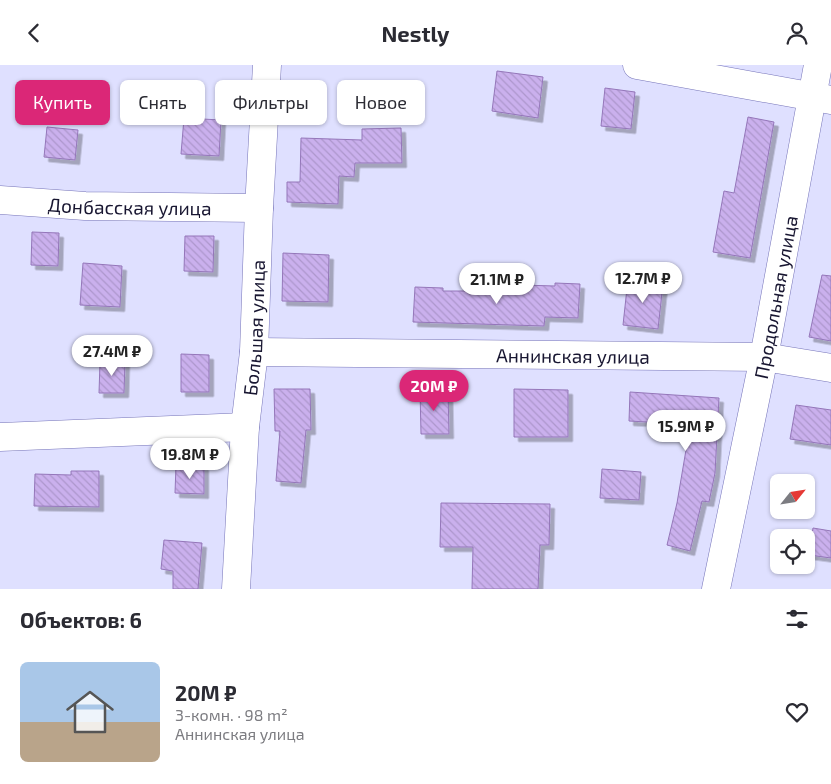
<!DOCTYPE html>
<html lang="ru">
<head>
<meta charset="utf-8">
<style>
	:root { --surface:#fff; --page:#f7f7f7; --text:#2b2b33; --muted:#7c7c81; --line:#e1e1e2; --accent:#db2777 }
	body { margin:0; font-family:"Exo 2",sans-serif; background:var(--page); color:var(--text); height:100vh; display:flex; flex-direction:column; font-size:19px; white-space:nowrap }
	* { box-sizing:border-box; margin:0 }
	p { font-size:16px; color:var(--muted) }
	.icon { flex:none; width:28px; height:28px; fill:none; stroke:currentColor; stroke-width:2; stroke-linecap:round; stroke-linejoin:round }
	.map { position:relative; height:524px; overflow:hidden }
	.sheet { display:flex; flex-direction:column; background:var(--surface); flex:1 }
	.sheet>* { flex:none }
	.top-card { position:absolute; left:15px; top:15px; width:500px; height:45px; display:flex; gap:10px }
	.needle { width:32px; rotate:60deg }
	.buttons { position:absolute; left:770px; top:409px; display:grid; gap:10px }
	.buttons a { display:grid; place-items:center; width:45px; height:45px; border-radius:8px; background:var(--surface); box-shadow:0 1px 4px #0004; font-size:25px }
	.price { position:absolute; translate:-50% -42px; padding:0 11px; border-radius:18px; background:#fff; color:#222; font-size:16px; line-height:32px; filter:drop-shadow(0 1px 2px #0008) }
	.price::after { content:''; position:absolute; left:50%; top:30px; width:15px; height:11px; margin-left:-8px; background:inherit; clip-path:polygon(0 0,100% 0,50% 100%) }
	.price.current { background:var(--accent); color:#fff }
	ul { padding:0; list-style:none }
	li { display:flex; align-items:center; gap:15px; height:125px; padding:0 20px }
	li+li { border-top:1px solid var(--line) }
	li span { display:grid; place-items:center; flex:none; width:140px; height:100px; border-radius:8px; color:#555 }
	li>.icon { margin-inline-start:auto }
	span .icon { width:60px; height:60px; fill:#fffc; stroke-width:1 }
	li b { font-size:21px }
	h2 { display:flex; justify-content:space-between; align-items:center; height:60px; padding:0 20px; font-size:21px }
	.tag { padding:0 18px; border-radius:8px; background:var(--surface); box-shadow:0 1px 4px #0004; font-size:18px; line-height:45px }
	.tag.current { background:var(--accent); color:#fff }
	header { display:flex; justify-content:space-between; align-items:center; height:65px; padding:0 20px; background:var(--surface); font-size:22px; font-weight:700 }
	.map>svg:first-child { display:block }
	.building { fill:url(#building-back-hatch); stroke:#9476b9; filter:url(#shadow) }
	.lines { fill:none; stroke-linecap:round; stroke-linejoin:round }
	.minor-casing { stroke:#7674b9; stroke-width:29 }
	.secondary-casing { stroke:#7674b9; stroke-width:29 }
	.minor { stroke:#fff; stroke-width:28 }
	.secondary { stroke:#fff; stroke-width:28 }
	.labels { text-anchor:middle; dominant-baseline:central; stroke-width:4; stroke-linejoin:round; paint-order:stroke }
	.street-label { font-size:19px; fill:#181631; stroke:#fff }
</style>
</head>
<body>
<header><svg class="icon" aria-label="back" viewBox="0 0 24 24"><path d="M15 5l-7 7 7 7"/></svg>Nestly<svg class="icon" aria-label="person" viewBox="0 0 24 24"><circle cx="12" cy="8" r="4"/><path d="M4 21q1-7 8-7t8 7"/></svg></header>
<div class="map">
<svg width="831" height="524" viewBox="0 0 831 524">
	<defs>
		<pattern id="building-back-hatch" width="6" height="6" patternUnits="userSpaceOnUse" patternTransform="scale(1.25)"><rect width="6" height="6" fill="#cab0ed"/><path d="M-1 5l2 2M0 0l6 6M5-1l2 2" fill="none" stroke="#ad97cc"/></pattern>
		<filter id="shadow"><feDropShadow dx="4.5" dy="4.5" stdDeviation="0" flood-color="#0004"/></filter>
	</defs>
	<rect width="100%" height="100%" fill="#dfe0ff"/>
	<!-- building -->
	<path class="building" d="M497 6 543 12 538 53 492 46Z
		M605 23 635 27 631 64 601 61Z
		M748 52 774 57 750 193 713 187 724 126 734 128Z
		M184 53 221 55 219 91 181 89Z
		M47 62 78 65 75 95 44 92Z
		M401 63 402 98H355L354 112 339 111 338 139 287 137V117H300L301 73 362 75V64Z
		M32 167 59 168 58 201 31 200Z
		M185 171H214L213 207 184 206Z
		M283 188 329 190 328 237 282 236Z
		M83 198 122 201 120 242 80 240Z
		M822 210 831 211V276L809 272Z
		M628 214 663 219 658 264 623 260Z
		M555 218 580 219 578 253 545 252 544 261 413 257 415 222 443 223V226H521V220L555 221Z
		M181 289 209 290V327H181Z
		M100 297H125L124 328H99Z
		M274 324H310L311 365H306L301 418 276 416 280 366H275Z
		M514 324 568 325V372H514Z
		M420 325H448L449 369H421Z
		M630 327 719 333 715 408 709 437 702 436 690 486 667 480 677 438 687 379 681 378 683 359 629 356Z
		M796 340 831 345V380L790 374Z
		M176 400 204 401V429L175 428Z
		M602 404 641 407 639 435 600 433Z
		M71 406H99V442L34 441 35 409 71 410Z
		M441 438 550 439 549 480H540L538 524H472L473 482H440Z
		M813 463 831 466V493L809 490Z
		M164 475 202 478 198 524H173V506L161 504Z"/>
	<g class="lines">
		<!-- minor casing -->
		<g class="minor-casing">
			<g id="minor">
				<path d="M637 0 831 35"/>
				<path id="s1" d="M0 135 85 141 259 143"/>
				<path id="s2" d="M254 287 764 292 831 303"/>
				<path d="M0 372 245 362"/>
				<path id="s3" d="M236 524 245 362 254 287 259 143 267 0"/>
			</g>
		</g>
		<!-- secondary casing -->
		<g class="secondary-casing">
			<g id="secondary">
				<path id="s4" d="M716 524 764 292 818 0"/>
			</g>
		</g>
		<!-- minor -->
		<use href="#minor" class="minor"/>
		<!-- secondary -->
		<use href="#secondary" class="secondary"/>
	</g>
	<g class="labels">
		<!-- street labels -->
		<g class="street-label">
			<text stroke="none"><textPath href="#s1" startOffset="130">Донбасская улица</textPath></text>
			<text stroke="none"><textPath href="#s4" startOffset="298">Продольная улица</textPath></text>
			<text stroke="none"><textPath href="#s3" startOffset="262">Большая улица</textPath></text>
			<text stroke="none"><textPath href="#s2" startOffset="319">Аннинская улица</textPath></text>
		</g>
	</g>
</svg>
<div class="buttons">
<a><svg class="needle" viewBox="-14 -14 28 28"><path d="M0-13l5 13h-10z" fill="#e53935"/><path d="M0 13l5-13h-10z" fill="#7c7c81"/></svg></a>
<a><svg class="icon" aria-label="locate" viewBox="0 0 24 24"><circle cx="12" cy="12" r="6"/><path d="M12 2v4M12 18v4M2 12h4M18 12h4"/></svg></a>
</div>
<b class="price" style="left:643px;top:239px">12.7M ₽</b>
<b class="price" style="left:497px;top:240px">21.1M ₽</b>
<b class="price" style="left:112px;top:312px">27.4M ₽</b>
<b class="price current" style="left:434px;top:347px">20M ₽</b>
<b class="price" style="left:686px;top:387px">15.9M ₽</b>
<b class="price" style="left:190px;top:415px">19.8M ₽</b>
<div class="top-card">
<a class="tag current">Купить</a>
<a class="tag">Снять</a>
<a class="tag">Фильтры</a>
<a class="tag">Новое</a>
</div>
</div>
<section class="sheet">
<h2>Объектов: 6<svg class="icon" aria-label="filters" viewBox="0 0 24 24"><path d="M4 7h16M4 17h16"/><circle cx="9" cy="7" r="2"/><circle cx="15" cy="17" r="2"/></svg></h2>
<ul>
<li><span style="background:linear-gradient(#a9c7e8 60%,#b9a48a 0)"><svg class="icon" aria-label="home" viewBox="0 0 24 24"><path d="M3 11l9-7 9 7M6 9v11h12V9"/></svg></span><div><b>20M ₽</b><p>3-комн. · 98 m²</p><p>Аннинская улица</p></div><svg class="icon" aria-label="heart" viewBox="0 0 24 24"><path d="M12 20l-8-8c-3-5 5-10 8-4 3-6 11-1 8 4z"/></svg></li>
</ul>
</section>
</body>
</html>
